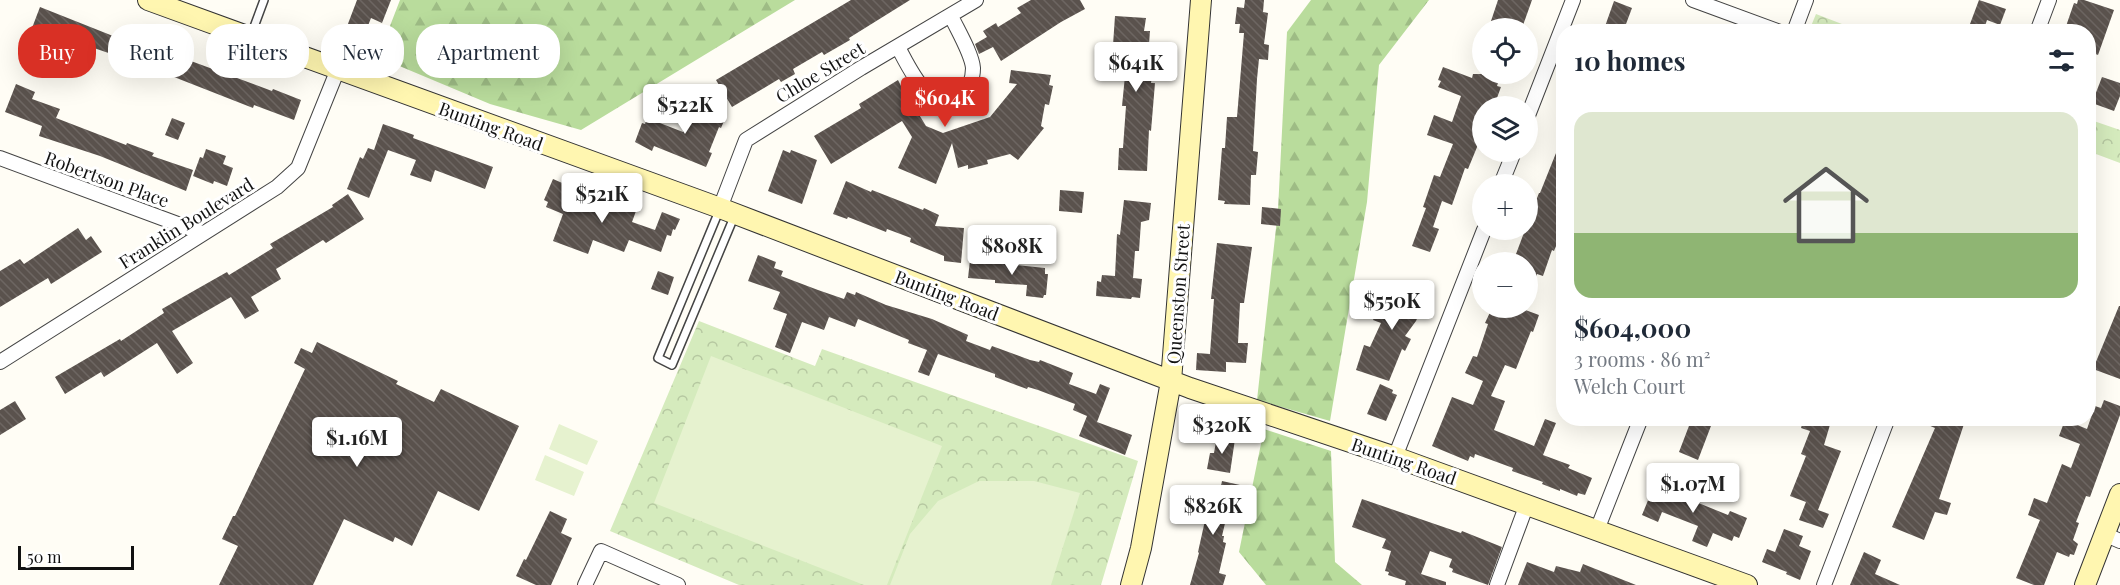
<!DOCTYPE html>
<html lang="en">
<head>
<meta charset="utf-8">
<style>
	:root { --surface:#fff; --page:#f6f6f7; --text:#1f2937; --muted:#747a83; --line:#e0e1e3; --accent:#d93025 }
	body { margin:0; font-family:"Playfair Display",serif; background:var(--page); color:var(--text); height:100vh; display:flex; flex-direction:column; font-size:22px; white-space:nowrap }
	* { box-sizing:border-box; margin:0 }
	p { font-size:20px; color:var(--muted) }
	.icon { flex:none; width:33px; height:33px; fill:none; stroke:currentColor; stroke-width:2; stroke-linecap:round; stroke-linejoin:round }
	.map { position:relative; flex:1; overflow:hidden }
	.sheet { position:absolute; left:1556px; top:24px; width:540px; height:402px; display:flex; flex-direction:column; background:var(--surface); border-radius:24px; box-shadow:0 6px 24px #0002 }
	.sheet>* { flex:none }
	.top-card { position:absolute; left:18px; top:24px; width:570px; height:54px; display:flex; gap:12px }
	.controls { position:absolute; left:1472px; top:18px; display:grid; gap:12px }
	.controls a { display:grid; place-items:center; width:66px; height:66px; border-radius:50%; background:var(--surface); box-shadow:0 6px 24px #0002; font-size:30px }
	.scale { position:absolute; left:18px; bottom:15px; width:116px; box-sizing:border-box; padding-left:6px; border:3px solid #111; border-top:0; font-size:16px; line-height:21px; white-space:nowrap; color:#111; -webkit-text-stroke:4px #fff; paint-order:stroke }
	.price { position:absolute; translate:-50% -51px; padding:0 14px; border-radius:6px; background:#fff; color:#222; font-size:20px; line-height:39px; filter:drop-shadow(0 2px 3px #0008) }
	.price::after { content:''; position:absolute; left:50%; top:36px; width:18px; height:14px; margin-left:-9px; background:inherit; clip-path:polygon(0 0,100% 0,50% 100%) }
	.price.current { background:var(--accent); color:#fff }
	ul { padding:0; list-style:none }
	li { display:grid; align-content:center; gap:12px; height:318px; padding:0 18px }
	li+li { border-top:2px solid var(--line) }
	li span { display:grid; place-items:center; height:186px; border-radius:18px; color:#555 }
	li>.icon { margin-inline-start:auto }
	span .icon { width:108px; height:108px; fill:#fffc; stroke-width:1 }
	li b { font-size:26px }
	h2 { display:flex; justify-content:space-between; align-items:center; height:72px; padding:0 18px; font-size:26px }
	.tag { padding:0 21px; border-radius:24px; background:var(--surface); box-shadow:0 6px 24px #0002; font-size:21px; line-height:54px }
	.tag.current { background:var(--accent); color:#fff }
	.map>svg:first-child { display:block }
	.forest { fill:url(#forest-firs) }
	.park { fill:url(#park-crowns) }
	.pitch { fill:#e6f2cf }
	.building { fill:url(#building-back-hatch) }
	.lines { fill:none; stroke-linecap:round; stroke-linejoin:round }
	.lane-casing { stroke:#444; stroke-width:10 }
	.street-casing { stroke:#444; stroke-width:16 }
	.secondary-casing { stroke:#333; stroke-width:22 }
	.lane { stroke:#fff; stroke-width:7 }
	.street { stroke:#fff; stroke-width:14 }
	.secondary { stroke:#fff6b0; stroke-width:20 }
	.labels { text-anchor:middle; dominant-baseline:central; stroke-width:6; stroke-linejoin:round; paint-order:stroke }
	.street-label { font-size:18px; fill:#111; stroke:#fff }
</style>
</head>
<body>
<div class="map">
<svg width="2120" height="585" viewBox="0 0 2120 585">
	<defs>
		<pattern id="forest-firs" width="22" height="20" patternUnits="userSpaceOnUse" patternTransform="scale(1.5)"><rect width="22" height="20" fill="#b9dc9c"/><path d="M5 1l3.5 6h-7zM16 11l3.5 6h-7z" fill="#9ebc85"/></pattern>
		<pattern id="park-crowns" width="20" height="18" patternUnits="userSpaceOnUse" patternTransform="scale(1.5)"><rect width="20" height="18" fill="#d5ebbd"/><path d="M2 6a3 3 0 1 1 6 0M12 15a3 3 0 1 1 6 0" fill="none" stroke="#b6c8a1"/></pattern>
		<pattern id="building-back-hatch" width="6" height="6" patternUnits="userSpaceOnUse" patternTransform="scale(1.5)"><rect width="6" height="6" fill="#5a524d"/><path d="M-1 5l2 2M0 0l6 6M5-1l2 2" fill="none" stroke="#6d6662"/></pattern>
	</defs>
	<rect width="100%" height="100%" fill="#fffdf5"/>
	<!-- forest -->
	<path class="forest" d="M400 0H795L581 130 490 104 378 57Z
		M1311 0H1429L1379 65 1367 202 1330 421 1257 400 1278 210 1287 32Z
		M1264 429 1331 451 1335 562 1362 585H1266L1239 552Z"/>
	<!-- park -->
	<path class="park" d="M1816 14 1860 31H1809Z
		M2088 119 2120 130V163L2088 151Z
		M699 321 815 366 822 349 1138 461 1101 585H739L610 531Z"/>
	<!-- pitch -->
	<path class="pitch" d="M711 356 942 446 887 585H864L654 503Z
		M559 424 598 441 587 465 549 449Z
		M545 455 584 472 574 496 535 480Z
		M979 481H1034L1080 493 1051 585H890L910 534 938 501Z"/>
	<!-- building -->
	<path class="building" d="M357 0H391L382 23 371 18 364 36 346 29Z
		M851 0H910L849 38 850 40 824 55 822 52 793 69 795 74 781 82 779 79 732 107 716 80Z
		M1031 0H1080L1085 9 1061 22 1001 61 993 47 979 54 975 44 987 37 983 31 996 23 998 27 1021 13 1017 8Z
		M1245 0H1264L1263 12 1268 13 1264 44 1269 45 1268 60 1259 59 1257 79 1253 151 1258 152 1256 175H1251L1250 205 1224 204 1225 201 1218 200 1222 148H1225L1227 117H1237L1244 33H1239L1240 24H1235L1237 7 1244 8Z
		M1498 0H1532L1522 28H1511L1491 21Z
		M1979 0 2006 9 2000 25 1987 20 1983 32H1967Z
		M2078 0H2084L2114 10 2098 55 2088 51V32H2064L2074 3 2077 4Z
		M1614 1 1632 8 1623 32H1603Z
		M40 7 113 36 115 33 272 91 273 89 301 100 294 120 254 105 253 108 146 66 94 48 93 52 32 28Z
		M1115 16 1146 18 1144 31H1150L1147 70 1153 71 1151 83H1155L1151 131 1149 130 1147 171 1118 170 1119 148H1123L1126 106H1122L1128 46 1113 45Z
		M485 42 496 60 477 72 466 54Z
		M1443 67 1472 78 1473 74H1501L1497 86 1501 87 1494 106H1482V135L1468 169 1465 168 1452 205 1442 201 1433 227 1439 229 1430 252 1412 246 1426 208 1423 207 1434 175 1440 177 1453 144 1427 135 1434 115 1452 122 1461 96 1438 87 1441 81 1438 80Z
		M1011 70 1051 75 1049 85 1053 86 1049 105 1045 104 1041 126 1044 128 1018 160 1010 154 987 160 988 164 968 169V165L958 168 952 143 936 184 898 168 912 137 902 121 831 164 814 136 861 108 859 104 898 80 902 88 905 86 912 98 910 100 926 126 943 133 990 117 1017 84 1009 83Z
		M2102 77 2120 83V96L2114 111 2092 103Z
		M16 84 35 92 32 99 60 109 56 118 126 145 127 143 154 153 152 156 193 170 186 191 100 156 39 136 42 126 5 112Z
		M695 101 727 114 721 128 719 127 709 152 712 153 706 167 654 146 652 151 635 142 642 123 645 124 647 118 683 132Z
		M172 118 185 123 178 140 165 135Z
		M383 124 414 135 413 138 493 167 485 189 435 170 431 182 410 175 416 160 388 150 369 198 347 189 360 157 363 159 368 148 374 150Z
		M1562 138 1563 229 1554 251 1552 250 1543 276 1537 274 1529 296H1527V262H1513L1525 230H1527V223L1539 193H1540Z
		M206 149 226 156 223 164 233 168 227 186 214 181 213 184 193 176 200 157 203 158Z
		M783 150 790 153 791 150 817 160 802 204 768 191Z
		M553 179 567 185 564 192 586 200 615 211 618 204 636 211 632 222 655 230 662 212 680 219 675 230 673 229 671 236 667 235 661 252 629 240 624 252 593 240 588 254 553 241 563 214 546 207 548 202 544 200Z
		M846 181 871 192 872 190 923 210 924 208 939 215 935 226 964 228 961 263 944 261V256L910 242 911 238 887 229 886 232 848 217 847 219 833 214Z
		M1060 190 1084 192 1082 213 1059 211Z
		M348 194 364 219 326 243 323 240 276 269 281 279 251 297 259 311 245 319 231 297 172 331 193 363 177 374 157 343 104 377 101 372 65 394 55 377 120 339 121 341 164 313 162 309 190 293 227 272 229 275 273 248 270 244 333 207 332 205Z
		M1124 200 1151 203 1149 220 1141 222 1139 251H1135L1133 278 1142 279 1140 298 1132 297 1131 299 1096 296 1097 281 1101 282 1102 275 1115 276 1117 234 1120 235Z
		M1262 207 1281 209 1280 226 1261 224Z
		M78 228 86 240 91 236 102 252 51 284 48 278 0 307V271L20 259 24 264Z
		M1217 243 1252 247 1244 303H1240L1238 343H1248L1246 363 1226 362V372L1196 370 1197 353 1210 354 1214 299H1211Z
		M758 255 776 262 774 268 783 271 781 276 818 290 844 299 847 292 855 295 856 292 886 305 932 319 968 335 966 341 990 350 992 346 1030 360 1039 362 1040 360 1073 373 1069 384 1096 394 1100 384 1110 388 1097 422 1132 435 1125 455 1079 436 1087 416 1073 410 1075 404 1038 390 1028 387 1027 389 995 377V374L938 354 929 376 918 372 927 350 908 343 909 340 858 319 855 327 829 317 824 330 802 322 790 353 775 347 787 314 773 309 780 292 748 281Z
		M970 260 1045 268V274H1048L1046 295H1044L1043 298 1026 296 1027 285 995 283V280L968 278Z
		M658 271 674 277 668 295 651 289Z
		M1398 281 1426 290 1424 297 1427 298 1416 321 1405 336 1411 339 1405 351 1402 349 1389 381 1356 370 1364 345 1370 347 1381 323 1373 320 1380 301 1390 304Z
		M2119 306H2120V379L2093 369Z
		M1492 308H1520L1539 315 1533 332 1531 331 1516 369 1505 365 1491 396 1505 401 1494 430 1534 446 1545 419 1556 423 1543 455 1570 465 1568 468 1592 478 1585 495 1578 493 1577 496 1560 489V491L1542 484 1543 482 1512 471 1513 468 1475 454 1474 458 1470 456 1468 461 1432 446 1452 397 1473 405 1483 381 1465 373 1473 356 1477 357 1488 324 1485 323Z
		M317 342 398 381 396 384 434 402 441 389 519 426 479 511 438 491 412 546 395 537 393 542 344 519 313 585H219L238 546 222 539 233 516H235L305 369 294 363 301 348 312 353Z
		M1380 384 1393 390 1392 393 1397 395 1386 421 1367 414Z
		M2104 400 2120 406V415L2090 497 2086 496 2076 522 2079 523 2073 540 2078 544 2074 555 2070 554 2069 557 2057 552 2044 585H2034L2016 578 2040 520 2028 515 2034 498 2047 503 2062 464 2071 468 2080 444 2059 436 2065 420 2087 429 2095 406 2101 408Z
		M15 401 26 419 0 435V410Z
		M1692 418H1714L1698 460 1679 452Z
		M1804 418H1832L1824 445 1841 451 1818 510 1829 514 1823 528 1799 520 1806 502 1790 496 1806 456 1801 454 1810 431 1801 428Z
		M1912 418H1966L1939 499 1951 503 1947 515 1935 512 1924 540 1892 527 1935 428Z
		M1217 436 1235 439 1230 473 1207 469 1210 453H1214Z
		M1222 481 1240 485 1236 500 1231 498 1222 536H1224L1223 542 1226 543 1219 573 1226 575 1223 585H1190L1199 553 1198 552 1206 516 1197 514 1202 496 1218 499Z
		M1656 481 1675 488 1676 485 1688 491 1687 494 1697 499 1696 502 1728 515 1730 511 1747 518 1739 538 1734 536 1732 541 1713 533 1707 547 1692 541 1698 526 1662 512 1658 522 1642 515Z
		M1362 499 1461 533 1462 531 1502 547 1488 585 1452 572 1453 569 1449 567 1452 559 1430 551 1421 574 1446 582V585H1405L1406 581 1388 575 1389 572 1385 571 1391 551 1382 548 1386 539 1352 527Z
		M550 511 567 519 561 533 572 538 551 585H536L516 576 524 559 526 560Z
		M1784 529 1803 536 1799 546 1811 551 1800 580 1786 574 1787 572 1762 562 1767 549 1775 552Z
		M1864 552 1881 560 1875 574 1900 585H1850Z
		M1527 562 1554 572 1556 566 1580 572 1583 564 1636 585H1518Z"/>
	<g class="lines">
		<!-- lane casing -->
		<g class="lane-casing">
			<path id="lane" d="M251 35 264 0
				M719 211 658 358 672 365 734 217"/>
		</g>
		<!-- street casing -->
		<g class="street-casing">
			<path id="street" d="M1693 0 1780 32
				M1794 32 1806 0
				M2037 32 2049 0
				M898 47C909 67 930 116 959 96 969 90 973 79 973 68 972 54 957 29 951 16
				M1527 118 1573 0
				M0 158 202 233
				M1501 184 1514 152
				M720 208 746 140 861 68 976 0
				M0 362 277 187 298 168 338 69
				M1395 457 1484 230
				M1597 530 1641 418
				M2104 534 2120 541
				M585 585 601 551 678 585
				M1497 585 1527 504
				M1824 585 1888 418"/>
		</g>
		<!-- secondary casing -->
		<g class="secondary-casing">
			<path id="secondary" d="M148 0 720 208 1190 388 1395 457 1747 585
				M1131 585 1141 548 1171 381 1201 0
				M2085 585 2120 494"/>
		</g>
		<!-- lane -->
		<use href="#lane" class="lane"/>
		<!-- street -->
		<use href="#street" class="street"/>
		<!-- secondary -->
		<use href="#secondary" class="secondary"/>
	</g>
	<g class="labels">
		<!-- street labels -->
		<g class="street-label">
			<text transform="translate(820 72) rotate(-31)">Chloe Street</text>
			<text transform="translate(491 126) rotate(20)">Bunting Road</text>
			<text transform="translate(107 179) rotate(20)">Robertson Place</text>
			<text transform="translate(186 223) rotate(-32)">Franklin Boulevard</text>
			<text transform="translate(1178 294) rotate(-86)">Queenston Street</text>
			<text transform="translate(947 295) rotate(21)">Bunting Road</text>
			<text transform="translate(1404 461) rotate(19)">Bunting Road</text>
		</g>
	</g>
</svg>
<div class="controls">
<a><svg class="icon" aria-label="locate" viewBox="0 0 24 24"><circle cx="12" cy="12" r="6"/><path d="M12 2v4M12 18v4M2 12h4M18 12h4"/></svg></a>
<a><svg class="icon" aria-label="layers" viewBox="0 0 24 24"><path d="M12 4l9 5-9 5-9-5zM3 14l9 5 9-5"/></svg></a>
<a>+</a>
<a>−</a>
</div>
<div class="scale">50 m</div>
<b class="price" style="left:1136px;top:93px">$641K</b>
<b class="price current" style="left:945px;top:128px">$604K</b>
<b class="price" style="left:685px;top:135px">$522K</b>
<b class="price" style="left:602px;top:224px">$521K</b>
<b class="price" style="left:1012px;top:276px">$808K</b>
<b class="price" style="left:1392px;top:331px">$550K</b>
<b class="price" style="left:1222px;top:455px">$320K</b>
<b class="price" style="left:357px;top:468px">$1.16M</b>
<b class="price" style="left:1693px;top:514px">$1.07M</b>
<b class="price" style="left:1213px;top:536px">$826K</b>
<div class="top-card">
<a class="tag current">Buy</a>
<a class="tag">Rent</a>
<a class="tag">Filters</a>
<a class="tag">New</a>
<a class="tag">Apartment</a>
</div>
<section class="sheet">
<h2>10 homes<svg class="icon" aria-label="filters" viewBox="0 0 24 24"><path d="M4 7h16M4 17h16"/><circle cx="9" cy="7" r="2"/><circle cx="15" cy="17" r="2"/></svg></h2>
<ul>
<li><span style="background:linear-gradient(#dfe7d0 65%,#8fb573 0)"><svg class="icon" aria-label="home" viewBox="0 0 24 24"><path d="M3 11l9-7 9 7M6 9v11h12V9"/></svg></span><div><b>$604,000</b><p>3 rooms · 86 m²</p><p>Welch Court</p></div></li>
</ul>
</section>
</div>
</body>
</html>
